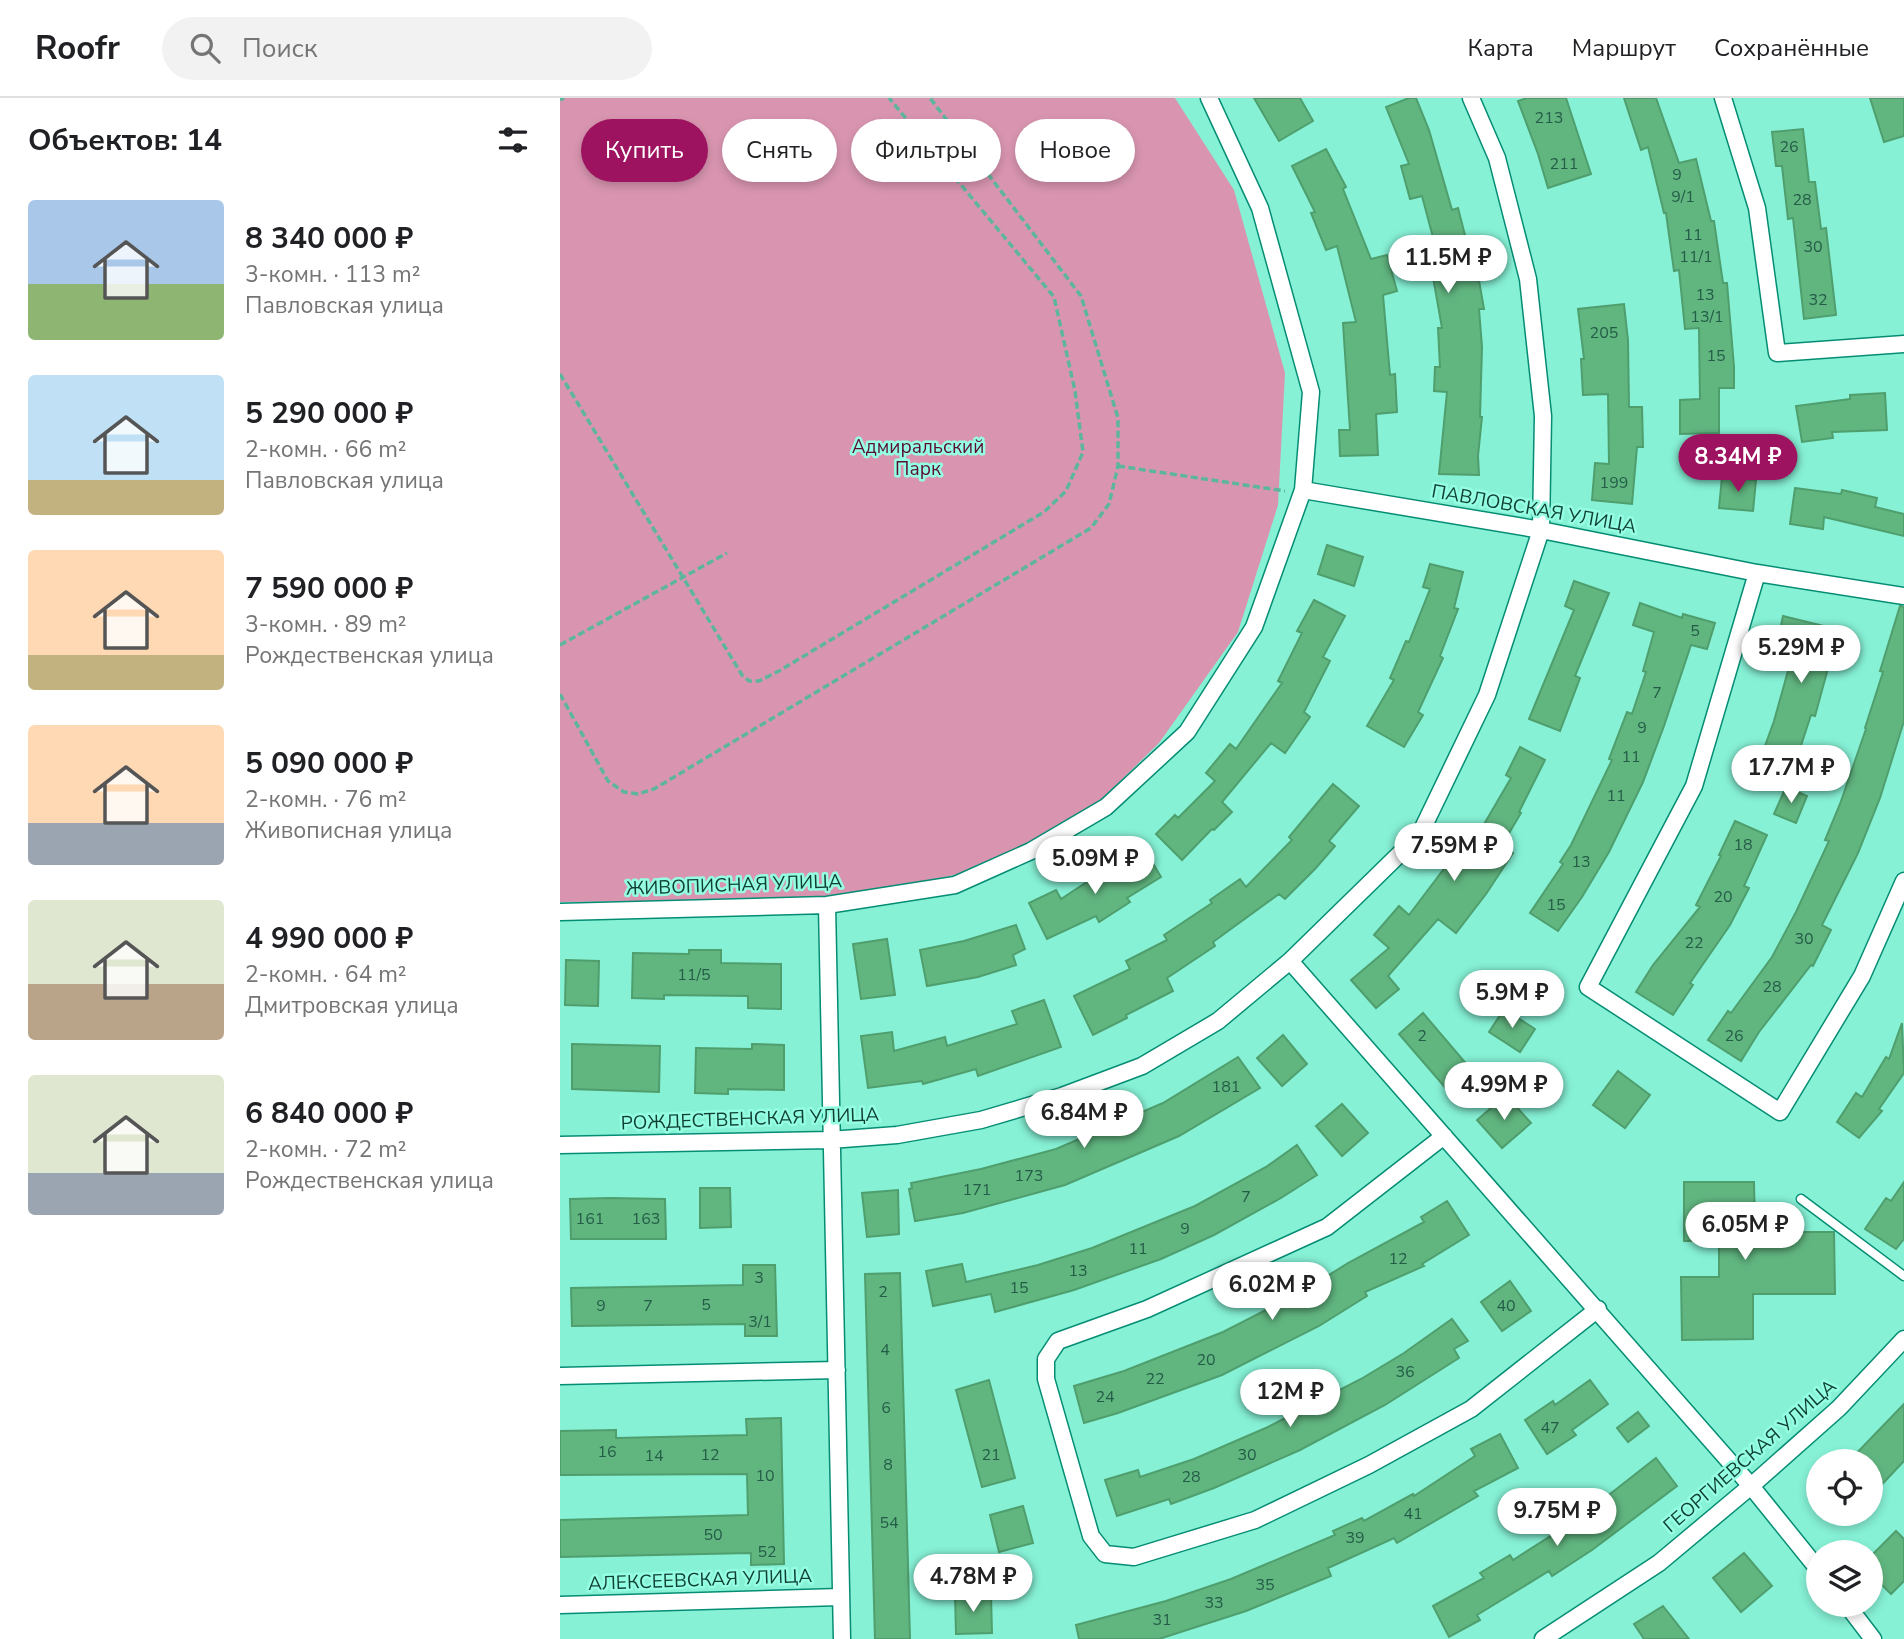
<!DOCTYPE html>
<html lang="ru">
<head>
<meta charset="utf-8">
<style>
	:root { --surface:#fff; --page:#f2f2f2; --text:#202124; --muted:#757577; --line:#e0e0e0; --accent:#9e1360 }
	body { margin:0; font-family:"Nunito Sans",sans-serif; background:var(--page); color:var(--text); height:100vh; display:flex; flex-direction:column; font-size:26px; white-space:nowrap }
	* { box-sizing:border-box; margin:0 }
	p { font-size:23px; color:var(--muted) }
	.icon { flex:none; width:38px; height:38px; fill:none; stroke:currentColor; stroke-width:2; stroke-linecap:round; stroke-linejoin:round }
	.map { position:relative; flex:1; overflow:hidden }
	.sheet { display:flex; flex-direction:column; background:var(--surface); width:560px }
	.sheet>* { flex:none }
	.hud { position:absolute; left:21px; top:21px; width:665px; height:63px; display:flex; gap:14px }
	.controls { position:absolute; left:1246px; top:1351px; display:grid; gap:14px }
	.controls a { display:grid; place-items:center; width:77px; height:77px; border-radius:50%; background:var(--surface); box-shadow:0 4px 10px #0003; font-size:35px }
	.price { position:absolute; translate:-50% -60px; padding:0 16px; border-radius:24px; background:#fff; color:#222; font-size:23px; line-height:46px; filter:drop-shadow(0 2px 4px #0008) }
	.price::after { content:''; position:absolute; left:50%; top:42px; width:21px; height:16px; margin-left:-10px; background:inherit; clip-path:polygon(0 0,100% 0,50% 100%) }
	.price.on { background:var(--accent); color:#fff }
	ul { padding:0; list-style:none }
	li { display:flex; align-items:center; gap:21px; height:175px; padding:0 28px }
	li span { display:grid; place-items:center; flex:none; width:196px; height:140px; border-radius:7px; color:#555 }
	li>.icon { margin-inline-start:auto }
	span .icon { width:84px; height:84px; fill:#fffc; stroke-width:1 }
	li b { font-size:30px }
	h2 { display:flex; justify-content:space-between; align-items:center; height:84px; padding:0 28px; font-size:30px }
	.pill { padding:0 24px; border-radius:32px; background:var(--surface); box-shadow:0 4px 10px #0003; font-size:24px; line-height:63px }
	.pill.on { background:var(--accent); color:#fff }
	header { display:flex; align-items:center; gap:42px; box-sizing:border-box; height:98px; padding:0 35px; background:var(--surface); border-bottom:2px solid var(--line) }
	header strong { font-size:33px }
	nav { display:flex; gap:38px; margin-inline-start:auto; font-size:24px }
	.search { width:490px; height:63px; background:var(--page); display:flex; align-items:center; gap:18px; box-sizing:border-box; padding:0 24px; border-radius:38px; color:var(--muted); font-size:26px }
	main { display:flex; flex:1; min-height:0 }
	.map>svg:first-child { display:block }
	.green { fill:#d995b0 }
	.building { fill:#61b680; stroke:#4f9e6d; stroke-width:2 }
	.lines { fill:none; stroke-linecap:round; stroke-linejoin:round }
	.lane-casing { stroke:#058d74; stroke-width:11 }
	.street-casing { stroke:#058d74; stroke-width:19 }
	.path { stroke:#5eb59e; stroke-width:3.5; stroke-dasharray:7 3.5; stroke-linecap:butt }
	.lane { stroke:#fff; stroke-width:8 }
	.street { stroke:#fff; stroke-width:16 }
	.labels { text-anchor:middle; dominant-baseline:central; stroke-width:5; stroke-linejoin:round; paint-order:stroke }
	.number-label { font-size:16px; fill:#245d47 }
	.park-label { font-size:19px; fill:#5b0d36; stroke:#94ffe2 }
	.street-label { font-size:19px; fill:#103f34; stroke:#94ffe2 }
</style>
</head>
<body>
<header>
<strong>Roofr</strong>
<div class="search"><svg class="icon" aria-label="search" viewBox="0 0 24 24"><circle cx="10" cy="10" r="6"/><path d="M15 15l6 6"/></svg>Поиск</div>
<nav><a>Карта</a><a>Маршрут</a><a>Сохранённые</a></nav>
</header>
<main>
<section class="sheet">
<h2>Объектов: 14<svg class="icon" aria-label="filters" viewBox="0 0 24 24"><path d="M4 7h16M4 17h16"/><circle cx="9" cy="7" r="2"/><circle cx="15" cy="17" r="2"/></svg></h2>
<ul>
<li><span style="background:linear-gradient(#a9c7e8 60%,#8fb573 0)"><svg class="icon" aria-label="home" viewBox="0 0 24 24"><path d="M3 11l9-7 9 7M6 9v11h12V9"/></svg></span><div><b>8 340 000 ₽</b><p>3-комн. · 113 m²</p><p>Павловская улица</p></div></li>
<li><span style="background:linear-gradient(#bfe0f5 75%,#c2b280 0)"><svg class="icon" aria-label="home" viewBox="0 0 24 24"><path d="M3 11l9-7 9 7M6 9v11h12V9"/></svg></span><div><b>5 290 000 ₽</b><p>2-комн. · 66 m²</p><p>Павловская улица</p></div></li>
<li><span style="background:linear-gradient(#ffd9b3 75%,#c2b280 0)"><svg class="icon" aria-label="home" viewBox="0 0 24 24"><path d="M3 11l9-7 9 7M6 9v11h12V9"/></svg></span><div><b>7 590 000 ₽</b><p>3-комн. · 89 m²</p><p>Рождественская улица</p></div></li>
<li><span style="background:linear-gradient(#ffd9b3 70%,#9aa5b1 0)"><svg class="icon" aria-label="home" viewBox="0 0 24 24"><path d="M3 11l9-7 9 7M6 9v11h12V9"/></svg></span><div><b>5 090 000 ₽</b><p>2-комн. · 76 m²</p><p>Живописная улица</p></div></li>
<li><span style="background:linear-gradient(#dfe7d0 60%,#b9a48a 0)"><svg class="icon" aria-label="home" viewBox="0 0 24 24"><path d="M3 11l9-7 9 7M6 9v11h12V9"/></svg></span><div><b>4 990 000 ₽</b><p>2-комн. · 64 m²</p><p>Дмитровская улица</p></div></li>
<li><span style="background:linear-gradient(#dfe7d0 70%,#9aa5b1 0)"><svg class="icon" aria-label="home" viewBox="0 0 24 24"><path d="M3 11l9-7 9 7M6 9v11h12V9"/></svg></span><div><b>6 840 000 ₽</b><p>2-комн. · 72 m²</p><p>Рождественская улица</p></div></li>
</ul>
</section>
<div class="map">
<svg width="1344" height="1541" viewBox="0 0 1344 1541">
	<rect width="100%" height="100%" fill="#86f1d5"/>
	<!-- green -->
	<path class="green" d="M0 0H615L674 92 725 275 718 407 678 534 599 645 531 712 413 773 277 802 0 804Z"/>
	<!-- building -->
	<path class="building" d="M694 0H740L753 23 719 43Z
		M849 0H856L869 32 892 112 898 110 914 172 917 171 924 211H919L922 249 920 319H922L918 358 919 377 879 376 887 294 874 293 875 269H880L878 230H882L873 179 883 177 862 98 850 101 841 68 849 66 826 9Z
		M967 0H1006L1031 76 988 90 978 56 958 3Z
		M1064 0H1096L1119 65 1136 61 1151 123H1154L1163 185H1167L1174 269V290H1159V335L1120 336V302L1140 301 1139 230 1125 231 1119 172 1114 173 1106 115H1104L1088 49 1081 52Z
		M1310 0H1344V38L1324 44Z
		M1243 31 1249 84H1255L1261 131 1266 130 1276 217 1244 221 1233 120 1228 121 1222 68H1216L1212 34Z
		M766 51 786 89 783 91 811 161 827 157 837 193 823 197 830 277 835 276 837 314 816 316 818 357 780 358 779 332H790L783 225 796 224 777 148 766 152 751 115 755 114 732 68Z
		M1064 206 1068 242 1069 309H1082L1083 349H1077L1072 406 1032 402 1035 365 1049 366 1048 296 1023 297 1021 261H1024L1018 211Z
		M1325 295 1327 332 1272 334 1273 340 1242 344 1236 308 1290 301V297Z
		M1162 379 1196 382 1193 413 1159 410Z
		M1235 390 1281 396 1282 392 1317 400 1315 409 1344 416V438L1264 419 1263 431 1230 426Z
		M767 447 803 459 794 488 758 476Z
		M870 466 903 474 894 510 898 511 880 558 883 560 858 614 863 617 844 649 807 628 834 582 830 580 846 543 849 544 870 491 863 489Z
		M1014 483 1049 495 1015 578 1020 580 1000 633 969 621 1014 512 1005 508Z
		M754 502 785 518 763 559 770 563 744 614 750 619 725 655 711 645 662 704 672 714 654 732 652 731 622 762 596 736 615 717 618 720 655 683 646 675 670 646 676 651 722 585 718 583 742 535 737 533Z
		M1080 505 1122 520 1123 516 1155 525 1147 551 1131 547 1104 628 1083 684 1049 754 1022 799 998 833 970 815 1003 766 1000 764 1011 747 1052 662 1049 661 1067 614 1072 616 1086 574 1083 573 1094 534 1073 527Z
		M1340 508 1344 509V623L1320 700 1298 755 1262 827 1271 832 1253 868 1251 867 1199 934 1181 963 1148 942 1168 913 1171 915 1212 859 1236 814 1269 743 1265 742 1280 706 1306 631 1305 630 1323 574 1320 573Z
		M1223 518 1284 533 1277 565 1270 563 1255 618 1251 617 1234 669 1201 659 1214 623 1233 555 1216 552Z
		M960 649 985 662 959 714 961 715 942 747 953 755 926 796 896 835 878 821 828 878 839 891 816 910 791 882 829 850 814 837 839 808 849 817 883 772 912 728 920 733 951 680 946 677Z
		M773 686 799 708 769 743 775 748 755 771 725 801 719 796 653 844 655 848 607 880 613 893 566 917 567 920 533 937 514 898 570 871 566 863 607 842 604 837 652 805 650 802 680 781 686 789 732 742 729 739Z
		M1226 689 1247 698 1236 725 1214 716Z
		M1175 723 1207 737 1184 788 1189 790 1170 827 1130 885 1133 887 1113 917 1076 894 1093 867 1140 809 1136 807 1161 758 1159 757Z
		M585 752 601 779 567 800 570 804 539 824 536 818 487 841 469 805 496 792 501 801 548 770 551 774Z
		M456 827 465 851 453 857 456 867 418 879 367 888 360 852 404 843Z
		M327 841 335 897 301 901 293 846Z
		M129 852H161V865L221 866V911L188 910V898L104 897V901L72 900 73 855 129 856Z
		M6 862 39 863 38 908 5 907Z
		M484 902 501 949 418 978 416 971 363 986 362 983 308 990 301 938 332 934 334 953 385 939 387 948 457 926 452 913Z
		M944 911 975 931 960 954 929 934Z
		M863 915 914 975 890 995 839 936Z
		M1342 925 1344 975 1319 1011 1322 1013 1299 1040 1277 1024 1296 995 1302 999 1326 959 1329 961Z
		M723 937 747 966 722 988 697 960Z
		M12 946 100 948 99 994 12 991Z
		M192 946 224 947V992L168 991V996L135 995 136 950 192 951Z
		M678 959 700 990 619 1038 505 1087 403 1115 355 1123 349 1091 352 1090 351 1085 421 1071 496 1051 603 1005Z
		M1058 973 1090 997 1065 1030 1033 1007Z
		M946 997 971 1025 942 1050 917 1022Z
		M782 1006 808 1035 782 1058 756 1028Z
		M737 1047 757 1077 721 1100 654 1137 601 1161 514 1192 435 1214 431 1196 373 1208 366 1173 402 1166 406 1184 478 1167 532 1150 635 1108 706 1069Z
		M1124 1084H1194L1195 1134H1274L1275 1196H1193V1241L1122 1242 1121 1179H1159V1143H1124Z
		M1344 1084V1141L1336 1151 1305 1131 1326 1100 1331 1103Z
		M140 1090H170L171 1129 140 1130Z
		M338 1092 339 1136 307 1139 302 1095Z
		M50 1100 105 1101 106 1141H11L10 1101Z
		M887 1103 909 1137 862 1166 864 1168 805 1194 807 1198 759 1228 662 1277 558 1315 524 1325 514 1288 564 1273 663 1234 759 1185 758 1184 788 1165 864 1124 861 1119Z
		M183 1167H215L217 1238H185V1226L12 1228 11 1190 183 1187Z
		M340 1175 350 1541H315L305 1176Z
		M950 1183 971 1213 942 1233 921 1204Z
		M892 1221 908 1243 894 1251 899 1260 825 1307 740 1352 654 1390 611 1406 609 1401 557 1418 545 1382 578 1372 580 1379 634 1361 708 1329 801 1281 844 1255Z
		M429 1282 455 1380 422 1389 396 1292Z
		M1030 1282 1048 1306 1012 1332 1016 1337 987 1356 965 1322 993 1303 995 1307Z
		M1344 1306V1363L1311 1398V1363H1289Z
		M1078 1314 1089 1328 1068 1344 1057 1330Z
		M221 1320 224 1466 191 1467V1455L0 1459V1422L188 1417 187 1376 0 1377V1333L56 1332V1340L187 1337 186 1321Z
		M940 1336 958 1370 914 1393 918 1398 837 1445 834 1440 768 1470 771 1478 686 1513 599 1541H519L516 1527 606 1503 671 1481 775 1437 773 1433 802 1420 804 1423 853 1396 854 1398 915 1358 911 1351Z
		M1096 1360 1117 1388 1032 1452 992 1478 989 1473 917 1517 920 1522 889 1539 873 1508 924 1480 920 1475 950 1457 953 1462 1022 1418Z
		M463 1408 473 1445 439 1454 430 1417Z
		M1336 1433 1344 1441V1483L1331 1496 1311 1476V1458Z
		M1184 1455 1212 1488 1181 1514 1153 1480Z
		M431 1497 432 1535 396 1536 395 1498Z
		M1103 1508 1129 1541H1084L1074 1526Z"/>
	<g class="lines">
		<!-- lane casing -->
		<g class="lane-casing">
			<path id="lane" d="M1241 1101 1344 1178"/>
		</g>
		<!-- street casing -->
		<g class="street-casing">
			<path id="street" d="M1163 0 1197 110 1217 255 1344 246
				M743 392 981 432 1197 475 1344 498
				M1197 475 1134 688 1028 889 1220 1014 1302 878 1344 783
				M267 807 282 1541
				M0 814 267 807 395 787 471 753 546 709 627 634 694 529 743 392 751 294 700 110 649 0
				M730 863 1191 1388 1258 1471
				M884 1038 767 1129 587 1211 498 1243 486 1261V1281L531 1438 545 1456 574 1459 695 1422 809 1367 911 1311 1038 1211
				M0 1047 270 1042 337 1037 421 1022 502 998 582 968 658 923 730 863 860 736 927 597 981 432 983 318 968 181 937 60 911 0
				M0 1278 277 1272
				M0 1507 280 1499
				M1287 1507 1313 1541
				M983 1541 1099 1465 1191 1388 1279 1310 1344 1241"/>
		</g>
		<!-- path -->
		<path class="path" d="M0 2 4 0
			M0 276 182 577 189 583H199L219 573 484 414 506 393 523 354 515 293 494 199 329 0
			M558 368 725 393
			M0 547 167 455
			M0 596 48 683 64 694 78 696 94 691 531 430 549 406 558 368V320L521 198 370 0"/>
		<!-- lane -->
		<use href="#lane" class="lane"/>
		<!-- street -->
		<use href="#street" class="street"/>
	</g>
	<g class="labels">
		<!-- number labels -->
		<g class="number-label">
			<text x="989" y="20">213</text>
			<text x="1229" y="49">26</text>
			<text x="1004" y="66">211</text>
			<text x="1117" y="77">9</text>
			<text x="1123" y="99">9/1</text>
			<text x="1242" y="102">28</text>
			<text x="1133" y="137">11</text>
			<text x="1253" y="149">30</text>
			<text x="1136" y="159">11/1</text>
			<text x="1145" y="197">13</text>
			<text x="1258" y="202">32</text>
			<text x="1147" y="219">13/1</text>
			<text x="1044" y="235">205</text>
			<text x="1156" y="258">15</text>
			<text x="1054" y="385">199</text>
			<text x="1135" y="533">5</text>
			<text x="1097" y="595">7</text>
			<text x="1082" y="630">9</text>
			<text x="1071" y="659">11</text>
			<text x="1056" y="698">11</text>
			<text x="1183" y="747">18</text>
			<text x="1021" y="764">13</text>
			<text x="1163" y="799">20</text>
			<text x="996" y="807">15</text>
			<text x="1244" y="841">30</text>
			<text x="1134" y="845">22</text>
			<text x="134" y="877">11/5</text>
			<text x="1212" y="889">28</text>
			<text x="862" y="938">2</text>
			<text x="1174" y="938">26</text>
			<text x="666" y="989">181</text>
			<text x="469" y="1078">173</text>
			<text x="417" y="1092">171</text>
			<text x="686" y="1099">7</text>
			<text x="30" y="1121">161</text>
			<text x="86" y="1121">163</text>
			<text x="625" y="1131">9</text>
			<text x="578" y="1151">11</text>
			<text x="838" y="1161">12</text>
			<text x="518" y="1173">13</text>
			<text x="199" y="1180">3</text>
			<text x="459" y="1190">15</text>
			<text x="323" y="1194">2</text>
			<text x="146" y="1207">5</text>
			<text x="41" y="1208">9</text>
			<text x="88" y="1208">7</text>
			<text x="946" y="1208">40</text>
			<text x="200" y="1224">3/1</text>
			<text x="325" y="1252">4</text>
			<text x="646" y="1262">20</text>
			<text x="845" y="1274">36</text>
			<text x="595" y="1281">22</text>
			<text x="545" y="1299">24</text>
			<text x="326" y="1310">6</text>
			<text x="990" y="1330">47</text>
			<text x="47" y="1354">16</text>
			<text x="150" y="1357">12</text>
			<text x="431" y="1357">21</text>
			<text x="687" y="1357">30</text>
			<text x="94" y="1358">14</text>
			<text x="328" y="1367">8</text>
			<text x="205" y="1378">10</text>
			<text x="631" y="1379">28</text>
			<text x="853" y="1416">41</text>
			<text x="329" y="1425">54</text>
			<text x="153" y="1437">50</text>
			<text x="795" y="1440">39</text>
			<text x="207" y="1454">52</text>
			<text x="705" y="1487">35</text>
			<text x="654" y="1505">33</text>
			<text x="602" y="1522">31</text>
		</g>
		<!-- park labels -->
		<g class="park-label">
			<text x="358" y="349">Адмиральский<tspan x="358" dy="22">Парк</tspan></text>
		</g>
		<!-- street labels -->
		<g class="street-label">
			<text transform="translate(974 411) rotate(10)">ПАВЛОВСКАЯ УЛИЦА</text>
			<text transform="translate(174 787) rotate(-2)">ЖИВОПИСНАЯ УЛИЦА</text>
			<text transform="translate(190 1021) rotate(-2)">РОЖДЕСТВЕНСКАЯ УЛИЦА</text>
			<text transform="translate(1190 1358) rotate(-41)">ГЕОРГИЕВСКАЯ УЛИЦА</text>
			<text transform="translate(140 1482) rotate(-2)">АЛЕКСЕЕВСКАЯ УЛИЦА</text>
		</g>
	</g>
</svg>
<div class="controls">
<a><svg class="icon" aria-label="locate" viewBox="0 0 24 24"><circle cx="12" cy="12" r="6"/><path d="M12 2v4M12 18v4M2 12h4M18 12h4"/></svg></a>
<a><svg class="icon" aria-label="layers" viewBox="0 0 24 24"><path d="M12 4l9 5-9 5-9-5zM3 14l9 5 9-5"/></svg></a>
</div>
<b class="price" style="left:888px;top:197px">11.5M ₽</b>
<b class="price on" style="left:1178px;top:396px">8.34M ₽</b>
<b class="price" style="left:1241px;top:587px">5.29M ₽</b>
<b class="price" style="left:1231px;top:707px">17.7M ₽</b>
<b class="price" style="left:894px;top:785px">7.59M ₽</b>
<b class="price" style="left:535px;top:798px">5.09M ₽</b>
<b class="price" style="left:952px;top:932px">5.9M ₽</b>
<b class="price" style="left:944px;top:1024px">4.99M ₽</b>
<b class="price" style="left:524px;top:1052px">6.84M ₽</b>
<b class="price" style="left:1185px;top:1164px">6.05M ₽</b>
<b class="price" style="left:712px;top:1224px">6.02M ₽</b>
<b class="price" style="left:730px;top:1331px">12M ₽</b>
<b class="price" style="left:997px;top:1450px">9.75M ₽</b>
<b class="price" style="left:413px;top:1516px">4.78M ₽</b>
<div class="hud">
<a class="pill on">Купить</a>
<a class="pill">Снять</a>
<a class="pill">Фильтры</a>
<a class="pill">Новое</a>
</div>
</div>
</main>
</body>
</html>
